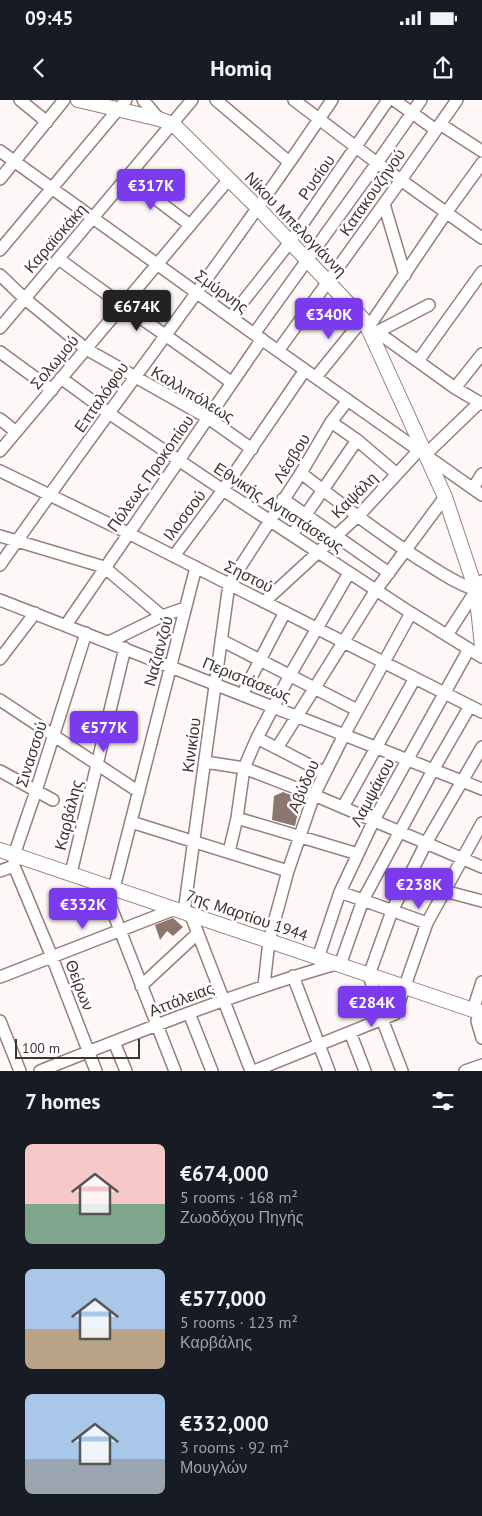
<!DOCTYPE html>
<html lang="en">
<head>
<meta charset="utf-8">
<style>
	:root { --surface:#171b24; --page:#20242c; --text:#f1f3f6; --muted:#9ea1a6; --accent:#7c3aed }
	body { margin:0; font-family:"PT Sans",sans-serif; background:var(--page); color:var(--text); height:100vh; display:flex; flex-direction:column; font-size:19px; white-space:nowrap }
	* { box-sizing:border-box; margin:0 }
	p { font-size:16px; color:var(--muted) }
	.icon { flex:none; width:28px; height:28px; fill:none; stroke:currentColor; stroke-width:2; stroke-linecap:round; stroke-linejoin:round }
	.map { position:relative; height:971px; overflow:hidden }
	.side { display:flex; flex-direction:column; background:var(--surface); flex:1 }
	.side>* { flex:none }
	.scale { position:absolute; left:15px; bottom:12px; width:125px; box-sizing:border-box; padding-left:5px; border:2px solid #3e3431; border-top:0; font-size:14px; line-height:18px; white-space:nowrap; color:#3e3431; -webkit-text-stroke:4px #fff; paint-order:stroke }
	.price { position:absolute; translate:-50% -42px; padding:0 11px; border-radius:5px; background:var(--accent); color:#fff; font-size:16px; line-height:32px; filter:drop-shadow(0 1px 2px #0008) }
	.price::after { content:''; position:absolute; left:50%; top:30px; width:15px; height:11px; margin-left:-8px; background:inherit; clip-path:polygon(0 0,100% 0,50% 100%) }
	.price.current { background:#222; color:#fff }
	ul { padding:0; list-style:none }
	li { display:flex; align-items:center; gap:15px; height:125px; padding:0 25px }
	li span { display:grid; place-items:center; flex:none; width:140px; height:100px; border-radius:8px; color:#555 }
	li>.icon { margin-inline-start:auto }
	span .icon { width:60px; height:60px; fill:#fffc; stroke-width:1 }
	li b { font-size:21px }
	h2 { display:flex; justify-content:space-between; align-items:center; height:60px; padding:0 25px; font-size:21px }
	.status { display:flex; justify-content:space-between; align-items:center; height:35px; padding:0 25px; background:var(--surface); direction:ltr }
	.status svg { height:14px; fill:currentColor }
	header { display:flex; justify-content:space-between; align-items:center; height:65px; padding:0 25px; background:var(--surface); font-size:22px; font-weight:700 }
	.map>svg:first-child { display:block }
	.building { fill:#8c766f }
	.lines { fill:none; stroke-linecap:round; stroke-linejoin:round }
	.minor-casing { stroke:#967f79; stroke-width:14 }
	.major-casing { stroke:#967f79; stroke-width:16 }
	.minor { stroke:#fff; stroke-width:11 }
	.major { stroke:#fff; stroke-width:14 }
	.labels { text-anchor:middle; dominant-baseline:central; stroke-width:5; stroke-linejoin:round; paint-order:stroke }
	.street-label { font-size:16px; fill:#3e3431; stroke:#fff }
</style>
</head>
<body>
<div class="status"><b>09:45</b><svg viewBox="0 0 49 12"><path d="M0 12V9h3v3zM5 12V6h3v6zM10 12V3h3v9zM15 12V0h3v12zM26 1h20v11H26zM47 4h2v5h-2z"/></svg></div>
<header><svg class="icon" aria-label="back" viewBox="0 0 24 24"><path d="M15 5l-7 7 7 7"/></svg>Homiq<svg class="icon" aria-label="share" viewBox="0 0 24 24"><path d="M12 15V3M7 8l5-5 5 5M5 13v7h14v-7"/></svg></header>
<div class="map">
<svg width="482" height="971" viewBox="0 0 482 971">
	<rect width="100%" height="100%" fill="#fdf8f7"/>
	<!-- building -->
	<path class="building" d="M283 692 301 699 295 726 272 720 274 696Z
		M173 818 183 827 173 836 167 831 160 840 155 825Z"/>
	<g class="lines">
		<!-- minor casing -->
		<g class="minor-casing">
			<path id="minor" d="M20 0 47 22
				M143 0 159 19
				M216 0 289 62
				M294 0 377 63 482 138
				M394 0 436 30
				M440 24 482 51
				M0 51 254 234 482 395
				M482 63 446 113 368 228 387 239 455 288 482 304
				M127 77 190 125
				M0 79 64 0
				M384 104 405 175
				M0 150 126 0
				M59 159C116 202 175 241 232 283
				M0 175 24 198 86 249 208 318 252 349
				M231 217 290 142 388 0
				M0 228 192 0
				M377 232 429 205
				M254 234 377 63 421 0
				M278 251 401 80 457 0
				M0 252 52 290
				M418 261 482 172
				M316 277 363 219
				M61 278 110 314 223 390 411 513 482 557
				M455 288 482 254
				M0 319 16 332
				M331 322 357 340 397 374
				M0 351 229 79
				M426 354 480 302
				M0 371 128 433 482 612
				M301 373C340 403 378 433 419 459 438 471 455 483 476 490
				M473 388 482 374
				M283 399 389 473
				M292 435 357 340
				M0 436 104 467 162 516
				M174 456 223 390 305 270
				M0 465C109 309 226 158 332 0
				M0 500 482 689
				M264 502 362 412 420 349
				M66 525 262 239
				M86 533 36 691 14 755V766L52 857 96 971
				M447 535 482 481
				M221 540 357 610
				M109 542 162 516 185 508
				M0 559 35 513
				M242 595 285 512
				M0 600 139 692
				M257 638 325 673
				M277 648 376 490 445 397
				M205 662 244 668 314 695 482 767
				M0 671 53 700
				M343 707 415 578
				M237 718 358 754
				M131 722 288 771
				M229 752 237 718 244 668 257 638 290 575 349 473
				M0 771 14 766
				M71 773 125 548
				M102 784 175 971
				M114 788 196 467
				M444 791 482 801
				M340 792 427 823
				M184 812 229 484 301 373 331 322 348 300
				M190 813 251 971
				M318 858 340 792 374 720 469 549
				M340 865 363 800 433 670 470 606
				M293 876 329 971
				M0 877 175 809
				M264 885 269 841 288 771 314 695 344 635 411 513
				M141 886 198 833
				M473 910 482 882
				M480 911 477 921 482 938
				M189 913 212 971
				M0 921 20 971
				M350 932 365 971
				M114 942 126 971
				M40 971C138 932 235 893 336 864
				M254 971 395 914 427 823 482 723
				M402 971 382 919 369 875 392 811 426 743 482 647
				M465 971 482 965"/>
		</g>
		<!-- major casing -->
		<g class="major-casing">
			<path id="major" d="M78 0 159 19 173 24 257 107 363 219 368 228 445 397 476 490 482 546
				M0 750 473 910 482 912"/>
		</g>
		<!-- minor -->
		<use href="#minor" class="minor"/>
		<!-- major -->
		<use href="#major" class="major"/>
	</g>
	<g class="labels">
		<!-- street labels -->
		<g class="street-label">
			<text transform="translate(316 77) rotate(-55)">Ρυσίου</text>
			<text transform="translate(372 92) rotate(-55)">Κατακουζηνού</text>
			<text transform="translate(296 124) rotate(46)">Νίκου Μπελογιάννη</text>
			<text transform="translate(55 138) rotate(-49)">Καραϊσκάκη</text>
			<text transform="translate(222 191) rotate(36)">Σμύρνης</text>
			<text transform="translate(54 262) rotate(-50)">Σολωμού</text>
			<text transform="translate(193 294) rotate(31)">Καλλιπόλεως</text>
			<text transform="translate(101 297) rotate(-55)">Επταλόφου</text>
			<text transform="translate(291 358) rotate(-58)">Λέσβου</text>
			<text transform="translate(150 373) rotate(-55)">Πόλεως Προκοπίου</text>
			<text transform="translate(354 395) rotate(-45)">Καψάλη</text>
			<text transform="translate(279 407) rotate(33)">Εθνικής Αντιστάσεως</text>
			<text transform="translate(184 415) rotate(-53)">Ιλοσσού</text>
			<text transform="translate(249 476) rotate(27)">Σηστού</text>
			<text transform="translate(158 551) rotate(-75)">Ναζιανζού</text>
			<text transform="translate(247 579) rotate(22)">Περιστάσεως</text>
			<text transform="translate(191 645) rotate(-82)">Κινικίου</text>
			<text transform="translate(31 654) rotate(-72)">Σινασσού</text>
			<text transform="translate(303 686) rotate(-67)">Αβύδου</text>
			<text transform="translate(372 692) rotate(-62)">Λαμψάκου</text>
			<text transform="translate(68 715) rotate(-76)">Καρβάλης</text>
			<text transform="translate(247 815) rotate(19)">7ης Μαρτίου 1944</text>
			<text transform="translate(80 885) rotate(69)">Θείρων</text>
			<text transform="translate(181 899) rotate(-21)">Αττάλειας</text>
		</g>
	</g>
</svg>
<div class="scale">100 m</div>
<b class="price" style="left:151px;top:111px">€317K</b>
<b class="price current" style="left:137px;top:232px">€674K</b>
<b class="price" style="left:329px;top:240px">€340K</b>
<b class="price" style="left:104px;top:653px">€577K</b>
<b class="price" style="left:419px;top:810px">€238K</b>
<b class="price" style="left:83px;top:830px">€332K</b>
<b class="price" style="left:372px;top:928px">€284K</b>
</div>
<section class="side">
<h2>7 homes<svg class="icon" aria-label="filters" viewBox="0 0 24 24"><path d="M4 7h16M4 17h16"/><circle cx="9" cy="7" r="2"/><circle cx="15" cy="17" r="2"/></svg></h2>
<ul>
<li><span style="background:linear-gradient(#f6c9c9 60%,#7fa58c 0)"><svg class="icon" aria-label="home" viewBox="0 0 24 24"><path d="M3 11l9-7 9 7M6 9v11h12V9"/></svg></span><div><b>€674,000</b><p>5 rooms · 168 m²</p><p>Ζωοδόχου Πηγής</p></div></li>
<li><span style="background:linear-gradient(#a9c7e8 60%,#b9a48a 0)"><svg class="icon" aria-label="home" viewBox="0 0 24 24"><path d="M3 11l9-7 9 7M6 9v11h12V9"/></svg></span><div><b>€577,000</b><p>5 rooms · 123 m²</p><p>Καρβάλης</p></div></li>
<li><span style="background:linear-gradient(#a9c7e8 65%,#9aa5b1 0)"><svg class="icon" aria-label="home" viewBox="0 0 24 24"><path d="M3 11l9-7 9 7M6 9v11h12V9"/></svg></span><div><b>€332,000</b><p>3 rooms · 92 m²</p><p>Μουγλών</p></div></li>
</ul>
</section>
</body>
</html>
